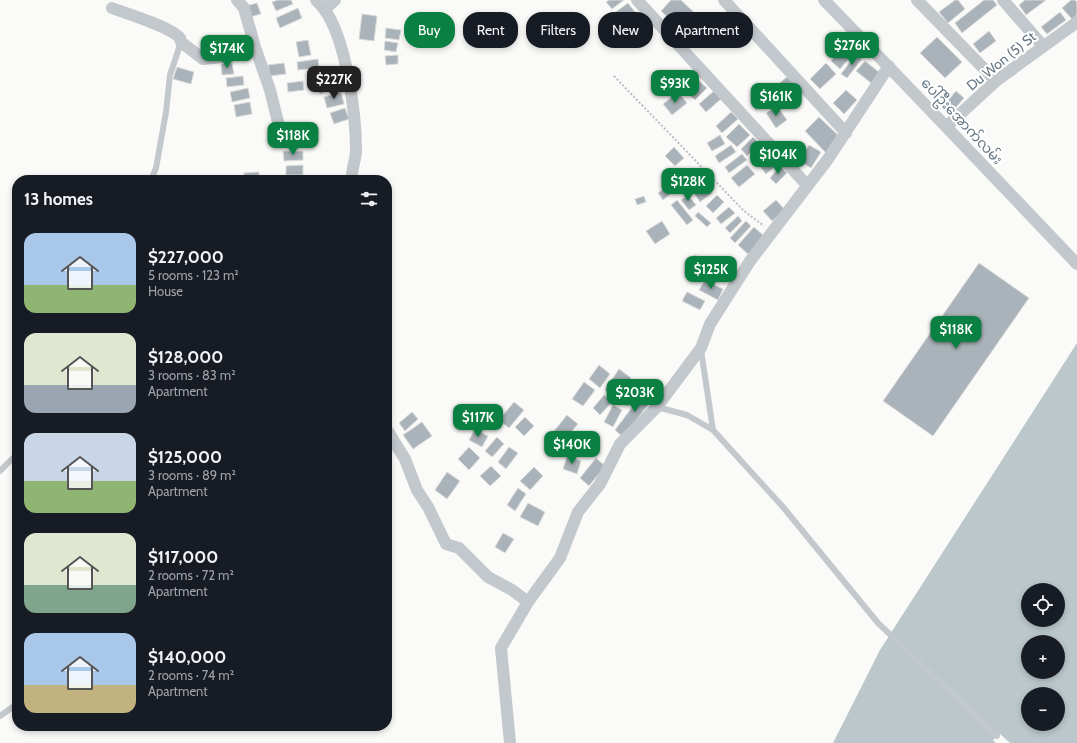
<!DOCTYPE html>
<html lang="en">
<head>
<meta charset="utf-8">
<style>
	:root { --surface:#171b24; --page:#242831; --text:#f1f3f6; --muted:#9ea1a6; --accent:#0b8043 }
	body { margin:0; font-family:Cabin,"Noto Sans Myanmar",sans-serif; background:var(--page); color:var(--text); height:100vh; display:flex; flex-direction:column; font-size:15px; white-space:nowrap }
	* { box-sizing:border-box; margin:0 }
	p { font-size:13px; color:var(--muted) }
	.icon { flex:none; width:22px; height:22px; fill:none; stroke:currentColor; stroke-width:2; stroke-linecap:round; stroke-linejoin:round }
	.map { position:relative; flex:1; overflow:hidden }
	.panel { position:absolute; left:12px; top:175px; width:380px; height:556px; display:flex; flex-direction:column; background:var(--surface); border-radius:16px; box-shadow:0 2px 6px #0003 }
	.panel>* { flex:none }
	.top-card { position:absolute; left:404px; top:12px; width:380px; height:36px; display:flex; gap:8px }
	.tools { position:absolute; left:1021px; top:583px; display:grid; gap:8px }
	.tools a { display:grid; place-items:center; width:44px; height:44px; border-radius:50%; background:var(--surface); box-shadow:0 2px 6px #0003; font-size:20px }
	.price { position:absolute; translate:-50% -34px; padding:0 9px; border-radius:8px; background:var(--accent); color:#fff; font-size:13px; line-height:26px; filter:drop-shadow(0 1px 2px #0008) }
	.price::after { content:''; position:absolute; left:50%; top:24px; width:12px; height:9px; margin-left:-6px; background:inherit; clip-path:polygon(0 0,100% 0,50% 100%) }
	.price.active { background:#222; color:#fff }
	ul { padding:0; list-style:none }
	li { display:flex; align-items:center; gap:12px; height:100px; padding:0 12px }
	li span { display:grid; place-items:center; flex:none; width:112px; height:80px; border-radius:12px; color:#555 }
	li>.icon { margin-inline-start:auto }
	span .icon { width:48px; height:48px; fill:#fffc; stroke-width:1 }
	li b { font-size:17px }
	h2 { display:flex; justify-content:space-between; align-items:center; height:48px; padding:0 12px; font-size:17px }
	.tag { padding:0 14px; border-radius:16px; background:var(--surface); box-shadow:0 2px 6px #0003; font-size:14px; line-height:36px }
	.tag.active { background:var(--accent); color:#fff }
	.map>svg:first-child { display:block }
	.water { fill:#bbc7cb; fill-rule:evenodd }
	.pier { fill:#fafaf8 }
	.building { fill:#aab3b9; stroke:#dcdcda }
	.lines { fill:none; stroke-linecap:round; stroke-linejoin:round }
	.path { stroke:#bbbfc2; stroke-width:2; stroke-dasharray:2 2; stroke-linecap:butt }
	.service { stroke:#c3c8cc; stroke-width:6 }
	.minor { stroke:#c3c8cc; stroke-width:12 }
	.labels { text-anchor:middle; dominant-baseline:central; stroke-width:4; stroke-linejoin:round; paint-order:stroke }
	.street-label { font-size:14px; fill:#657683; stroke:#fff }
</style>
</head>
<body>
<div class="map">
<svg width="1077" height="743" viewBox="0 0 1077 743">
	<rect width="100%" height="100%" fill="#fafaf8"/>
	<!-- water -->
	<path class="water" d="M1077 343V743H833L880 650ZM1028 590H1058V620H1028ZM1028 642H1058V672H1028ZM1028 694H1058V724H1028Z"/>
	<!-- pier -->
	<path class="pier" d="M1000 734 1010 743H996L993 740Z"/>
	<!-- building -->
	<path class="building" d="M278 0H291L293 4 276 11 272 2Z
		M609 0H624L612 9 606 2Z
		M671 0H681L702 20 688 36 661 11Z
		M955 0H958L965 9 948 23 939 12Z
		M984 0H993L997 5 962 33 955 23Z
		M1025 0H1046L1026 15 1019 5Z
		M1071 0H1075L1077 2V15L1072 19 1062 8Z
		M257 3 261 14 250 17 246 6Z
		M628 3 635 12 620 23 613 14Z
		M298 8 302 18 280 28 276 18Z
		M1060 12 1066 20 1047 34 1041 27Z
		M362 14 377 16 374 41 359 39Z
		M639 16 646 30 629 39 621 26Z
		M386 28 401 30 399 40 385 38Z
		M989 31 996 41 980 53 973 44Z
		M937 37 962 62 945 78 920 53Z
		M308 40 311 55 299 57 296 42Z
		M385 41 398 43 396 52 384 50Z
		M843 47 852 55 840 69 831 61Z
		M856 54 862 59 847 78 841 74Z
		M398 55V64L386 65 385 56Z
		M318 59 319 68 298 70 297 62Z
		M865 61 880 73 871 83 856 71Z
		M232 63 234 74 222 75 221 64Z
		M284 63 286 74 270 76 268 65Z
		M826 63 836 74 820 89 810 79Z
		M177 67 194 72 191 84 173 79Z
		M331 70 338 87 320 94 314 77Z
		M789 75 803 92 788 105 774 88Z
		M243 76 244 85 227 87 226 78Z
		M697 79 707 88 695 100 685 91Z
		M303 81 304 90 288 92 287 83Z
		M248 88 250 98 232 102 230 92Z
		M767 90 773 100 756 110 751 100Z
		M846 90 857 100 844 114 833 103Z
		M714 91 721 99 706 112 699 104Z
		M956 91 964 98 952 112 944 105Z
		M341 92 344 104 327 108 324 97Z
		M678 92 687 103 672 115 663 104Z
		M250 102 252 114 236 117 234 105Z
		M777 106 787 120 776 128 766 113Z
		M345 108 349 119 334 124 330 113Z
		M731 112 738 119 722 133 716 126Z
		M819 117 841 138 826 153 805 131Z
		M739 124 750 135 737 147 726 137Z
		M720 135 725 144 712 151 707 143Z
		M753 137 760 144 747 156 741 149Z
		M763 144 768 150 756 160 751 154Z
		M731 145 736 152 719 163 715 156Z
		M809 145 821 152 811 168 799 161Z
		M674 147 684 158 675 166 665 156Z
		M283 151H303V160L284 161Z
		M742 154 747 160 729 173 725 167Z
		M771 155 778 164 766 174 759 165Z
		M303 165V175H286V166Z
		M747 165 755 174 739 187 731 178Z
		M780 166 787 173 776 184 770 178Z
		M259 172V180H244V173Z
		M699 173 703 177 691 190 686 186Z
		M227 178V180H210Z
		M673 181 678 188 663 200 658 193Z
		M705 184 712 193 700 202 694 193Z
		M688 195 696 205 689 210 681 200Z
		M717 195 724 202 713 213 706 206Z
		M644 196 646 202 637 205 635 199Z
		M677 200 693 220 687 225 671 205Z
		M776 200 785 210 772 221 763 211Z
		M729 207 735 213 721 224 716 218Z
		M698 212 711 223 707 227 695 216Z
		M738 216 742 221 730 233 725 228Z
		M662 221 670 234 655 244 646 231Z
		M746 221 751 226 735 243 730 238Z
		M754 227 765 237 749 255 738 245Z
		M695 255 708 262 697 280 684 273Z
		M979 263 1029 298 933 436 883 401Z
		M705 280 723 289 718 300 699 290Z
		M687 292 705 301 700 310 682 301Z
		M599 365 610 374 600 388 589 379Z
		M619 369 631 378 616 398 605 390Z
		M633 381 642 388 627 406 618 400Z
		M584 382 595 390 583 406 572 399Z
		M646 389 655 396 623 437 615 430Z
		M604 395 612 402 600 415 593 408Z
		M514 402 524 410 509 428 499 420Z
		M613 405 622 410 613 427 604 422Z
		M412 412 418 419 405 431 399 423Z
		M567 415 578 424 564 440 554 431Z
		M525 417 534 426 524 436 515 427Z
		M422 422 432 436 413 449 403 435Z
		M475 429 488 436 482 447 469 440Z
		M497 437 504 444 492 457 485 451Z
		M469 447 480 458 469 470 458 459Z
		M509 447 518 453 506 469 498 462Z
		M567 456 581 461 577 474 563 469Z
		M596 458 605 466 589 486 580 478Z
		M491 466 501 476 490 486 480 476Z
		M534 467 543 476 530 490 520 481Z
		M447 472 460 481 447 499 435 490Z
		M518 488 526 494 515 511 507 505Z
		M528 503 545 512 538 526 520 517Z
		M503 533 514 539 505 553 495 547Z"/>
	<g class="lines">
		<!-- path -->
		<path class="path" d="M614 76 744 211 764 226"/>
		<!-- service -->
		<path class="service" d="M151 180 156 168 166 112 170 75 181 42
			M701 350 713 430 783 507 878 623 997 736
			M657 407 687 415 713 430
			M0 471 17 454
			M0 716 17 704"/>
		<!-- minor -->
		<path class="minor" d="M237 0 244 8 255 47 270 90 278 122
			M316 0C319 3 322 6 324 9 346 38 356 114 356 150 356 160 351 170 352 180
			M637 0 807 185
			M724 0 846 133
			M824 0C909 87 993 176 1077 264
			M917 0 996 81
			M1003 0 1043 46
			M112 8C128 14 168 26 179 37 181 39 180 39 181 42L203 59 230 56 255 47
			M325 9 335 0
			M947 126 996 81 1077 22
			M387 430 405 459 417 490 428 507 446 544 459 548 488 577 512 590 528 602 501 648 510 743
			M528 602 560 558 578 512 600 484 620 444 657 407 701 348 710 324 750 261 828 159 889 66"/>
	</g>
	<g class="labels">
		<!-- street labels -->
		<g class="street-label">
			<text transform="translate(1001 61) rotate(-39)">Du Won (5) St</text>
			<text transform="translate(962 121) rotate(47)">ပေါ်ဦးအောက်လမ်း</text>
		</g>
	</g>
</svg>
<div class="tools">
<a><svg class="icon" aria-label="locate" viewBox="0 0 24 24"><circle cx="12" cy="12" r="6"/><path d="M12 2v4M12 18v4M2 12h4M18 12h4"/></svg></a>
<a>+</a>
<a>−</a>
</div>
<b class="price" style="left:852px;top:66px">$276K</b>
<b class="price" style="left:227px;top:69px">$174K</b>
<b class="price active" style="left:334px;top:100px">$227K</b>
<b class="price" style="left:675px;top:104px">$93K</b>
<b class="price" style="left:776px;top:117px">$161K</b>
<b class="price" style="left:293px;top:156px">$118K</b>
<b class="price" style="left:778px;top:175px">$104K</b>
<b class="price" style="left:688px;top:202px">$128K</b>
<b class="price" style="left:711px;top:290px">$125K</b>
<b class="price" style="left:956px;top:350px">$118K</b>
<b class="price" style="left:635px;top:413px">$203K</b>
<b class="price" style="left:478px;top:438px">$117K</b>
<b class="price" style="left:572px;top:465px">$140K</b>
<div class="top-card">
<a class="tag active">Buy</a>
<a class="tag">Rent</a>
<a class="tag">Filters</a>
<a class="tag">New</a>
<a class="tag">Apartment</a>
</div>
<section class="panel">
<h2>13 homes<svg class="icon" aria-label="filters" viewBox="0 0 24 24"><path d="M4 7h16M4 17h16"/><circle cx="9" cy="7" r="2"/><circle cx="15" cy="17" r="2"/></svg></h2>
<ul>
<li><span style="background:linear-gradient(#a9c7e8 65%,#8fb573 0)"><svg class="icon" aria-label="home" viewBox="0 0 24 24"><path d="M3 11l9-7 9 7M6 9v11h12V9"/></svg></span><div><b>$227,000</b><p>5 rooms · 123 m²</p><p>House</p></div></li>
<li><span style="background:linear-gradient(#dfe7d0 65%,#9aa5b1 0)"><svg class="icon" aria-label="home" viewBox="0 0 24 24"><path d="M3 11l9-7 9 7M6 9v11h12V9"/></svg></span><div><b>$128,000</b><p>3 rooms · 83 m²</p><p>Apartment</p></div></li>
<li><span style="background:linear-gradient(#c9d6e8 60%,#8fb573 0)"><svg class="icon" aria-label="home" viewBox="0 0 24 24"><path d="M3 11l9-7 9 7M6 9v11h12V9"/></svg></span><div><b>$125,000</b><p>3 rooms · 89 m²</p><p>Apartment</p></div></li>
<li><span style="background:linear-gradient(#dfe7d0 65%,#7fa58c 0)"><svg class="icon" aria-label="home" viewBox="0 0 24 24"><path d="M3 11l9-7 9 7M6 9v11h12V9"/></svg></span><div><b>$117,000</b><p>2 rooms · 72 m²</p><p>Apartment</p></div></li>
<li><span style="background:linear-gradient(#a9c7e8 65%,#c2b280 0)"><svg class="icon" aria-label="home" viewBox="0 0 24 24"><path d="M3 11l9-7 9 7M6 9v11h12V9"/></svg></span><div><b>$140,000</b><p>2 rooms · 74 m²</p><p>Apartment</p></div></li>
</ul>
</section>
</div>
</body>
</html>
